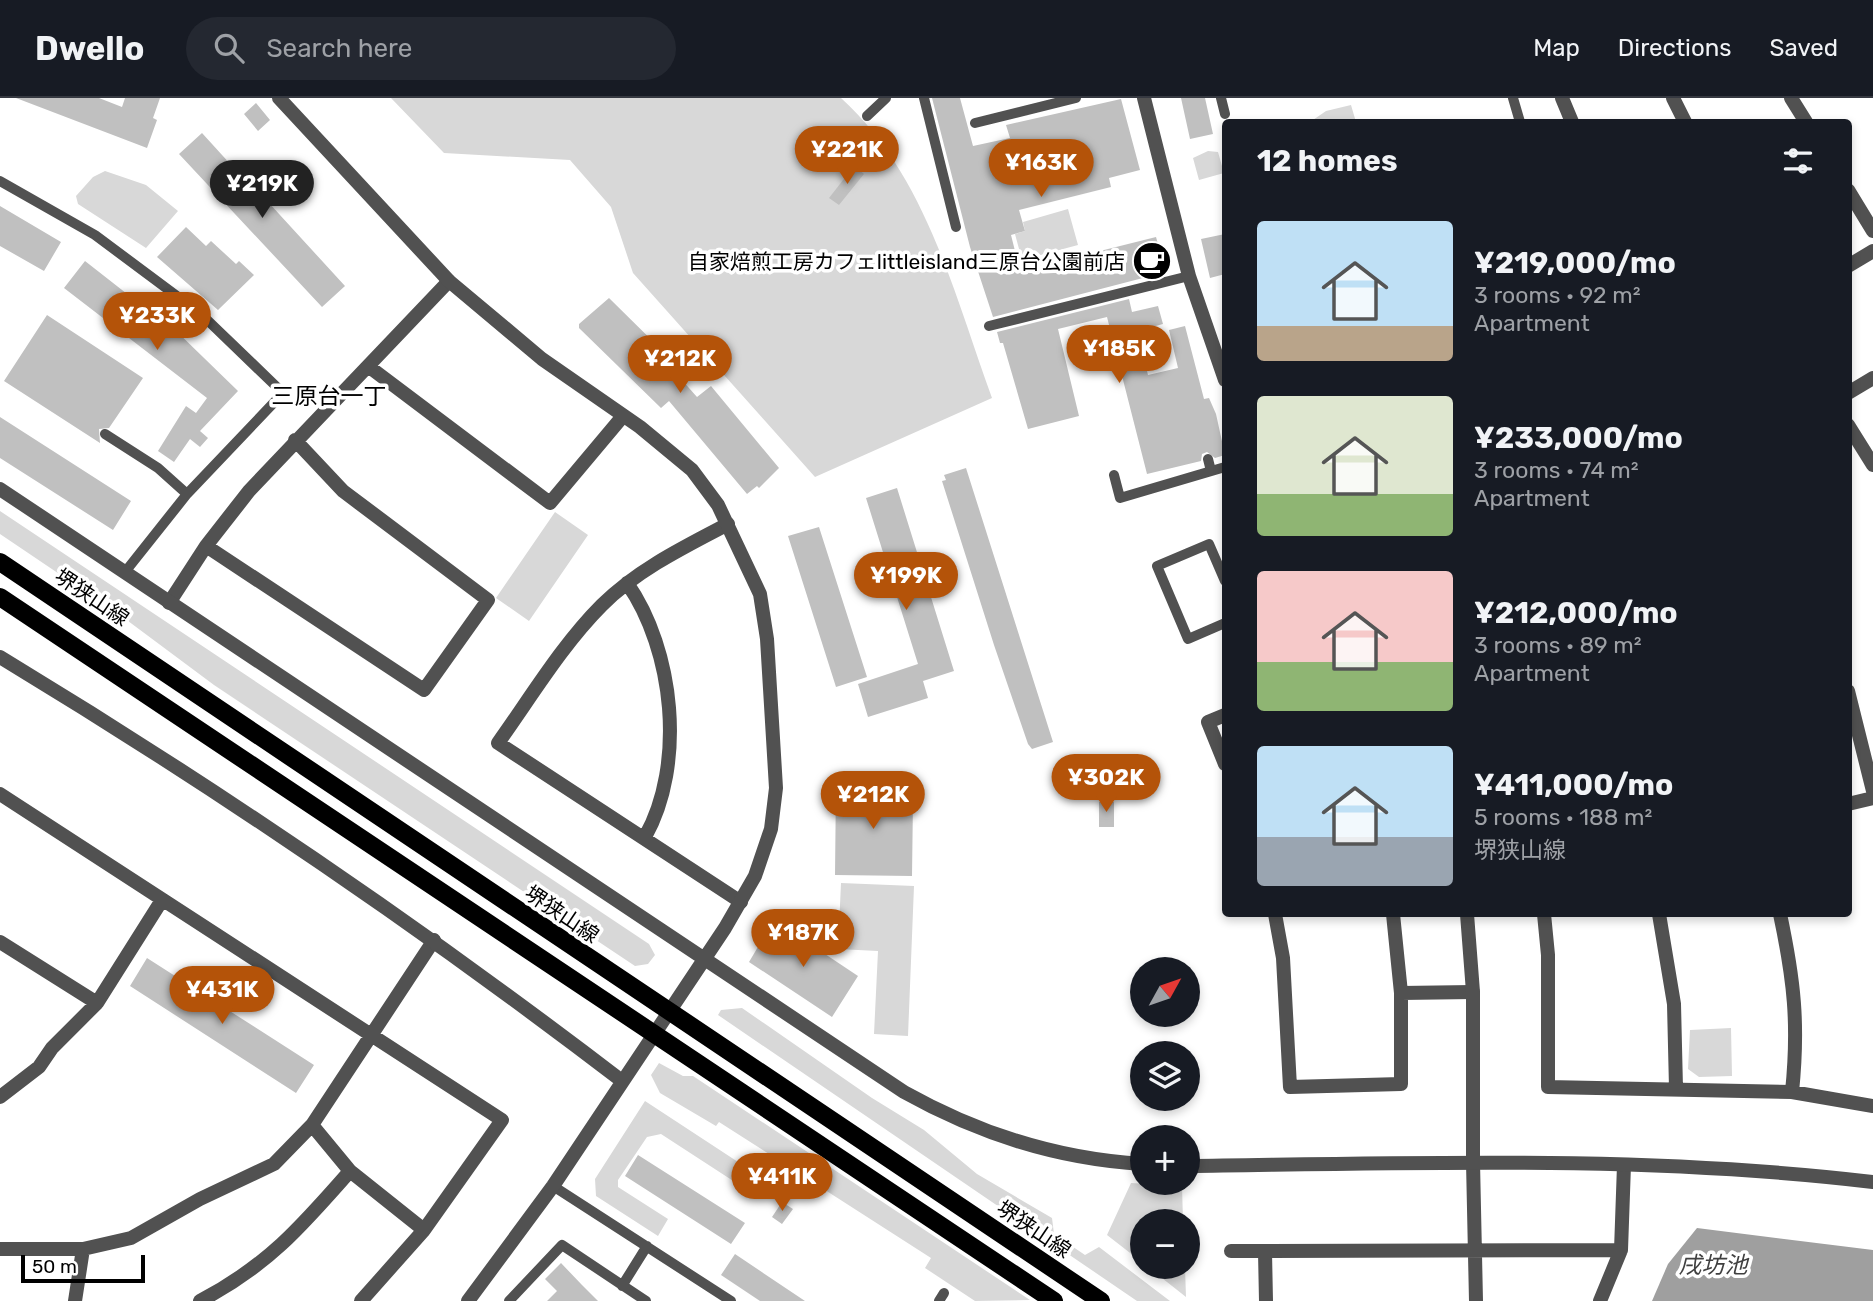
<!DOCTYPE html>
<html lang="en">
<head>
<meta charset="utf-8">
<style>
	:root { --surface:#171b24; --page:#242831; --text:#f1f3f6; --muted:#9ea1a6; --line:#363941; --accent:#b45309 }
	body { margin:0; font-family:Rubik,"Noto Sans JP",sans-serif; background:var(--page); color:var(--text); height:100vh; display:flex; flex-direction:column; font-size:26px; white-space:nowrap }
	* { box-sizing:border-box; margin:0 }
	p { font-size:23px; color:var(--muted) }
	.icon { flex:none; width:38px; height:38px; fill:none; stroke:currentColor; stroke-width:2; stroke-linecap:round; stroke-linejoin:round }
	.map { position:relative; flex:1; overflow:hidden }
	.details { position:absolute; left:1222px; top:21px; width:630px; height:798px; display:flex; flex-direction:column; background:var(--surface); border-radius:7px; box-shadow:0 4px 10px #0003 }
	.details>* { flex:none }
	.needle { width:46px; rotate:50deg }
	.controls { position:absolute; left:1130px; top:859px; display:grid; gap:14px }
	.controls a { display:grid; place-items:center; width:70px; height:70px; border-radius:50%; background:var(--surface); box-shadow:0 4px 10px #0003; font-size:35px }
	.scale { position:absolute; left:21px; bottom:18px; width:124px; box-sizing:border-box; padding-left:7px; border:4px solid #000; border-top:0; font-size:19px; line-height:24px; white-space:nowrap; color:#000; -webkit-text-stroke:5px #fff; paint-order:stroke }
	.price { position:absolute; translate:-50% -60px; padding:0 16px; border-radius:24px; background:var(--accent); color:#fff; font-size:23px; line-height:46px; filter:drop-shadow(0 2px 4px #0008) }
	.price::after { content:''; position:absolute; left:50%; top:42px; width:21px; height:16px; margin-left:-10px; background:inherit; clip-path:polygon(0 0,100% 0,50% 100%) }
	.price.current { background:#222; color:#fff }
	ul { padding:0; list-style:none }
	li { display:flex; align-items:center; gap:21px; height:175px; padding:0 35px }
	li span { display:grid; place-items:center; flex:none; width:196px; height:140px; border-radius:7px; color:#555 }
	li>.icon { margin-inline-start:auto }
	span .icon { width:84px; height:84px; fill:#fffc; stroke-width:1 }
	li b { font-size:30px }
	h2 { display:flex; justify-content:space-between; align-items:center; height:84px; padding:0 35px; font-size:30px }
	header { display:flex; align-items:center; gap:42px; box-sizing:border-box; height:98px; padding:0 35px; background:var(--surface); border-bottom:2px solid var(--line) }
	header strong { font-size:33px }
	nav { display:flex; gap:38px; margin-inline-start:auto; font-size:24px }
	.search { width:490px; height:63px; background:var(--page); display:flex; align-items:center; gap:18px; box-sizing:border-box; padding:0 24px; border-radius:38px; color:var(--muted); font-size:26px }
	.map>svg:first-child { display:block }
	.green { fill:#d8d8d8 }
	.water { fill:#9f9f9f }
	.building { fill:#c0c0c0 }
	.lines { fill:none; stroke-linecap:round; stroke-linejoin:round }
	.service { stroke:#515151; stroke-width:10 }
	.minor { stroke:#515151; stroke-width:14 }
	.tertiary { stroke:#515151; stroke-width:14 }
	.primary { stroke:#000; stroke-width:18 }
	.labels { text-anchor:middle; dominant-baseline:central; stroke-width:7; stroke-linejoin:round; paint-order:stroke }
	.poi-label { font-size:21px; fill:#000; stroke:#fff; text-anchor:end }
	.street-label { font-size:21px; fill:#000; stroke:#fff }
	.neighbourhood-label { font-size:23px; fill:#000; stroke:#fff }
	.water-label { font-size:23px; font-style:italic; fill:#404040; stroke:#fff }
</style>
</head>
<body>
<header>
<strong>Dwello</strong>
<div class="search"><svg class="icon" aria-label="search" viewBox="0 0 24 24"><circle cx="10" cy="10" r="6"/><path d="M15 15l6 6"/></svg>Search here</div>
<nav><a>Map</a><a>Directions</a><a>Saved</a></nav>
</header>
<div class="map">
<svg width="1873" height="1203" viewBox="0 0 1873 1203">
	<rect width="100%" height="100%" fill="#fff"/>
	<!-- green -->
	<path class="green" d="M391 0H841C926 77 954 196 992 300L815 379 633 175 611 109 570 62 444 55Z
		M1351 7 1356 24H1310L1326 13Z
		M1208 53 1218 54 1224 75 1199 82 1193 60Z
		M105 73 146 87 178 113 146 150 78 106 76 98 93 79Z
		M1068 111 1078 147 1022 162 1015 136 1025 133 1023 124Z
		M0 413 649 846 655 857 648 866 635 868 214 587 120 517 0 436Z
		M555 414 588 437 529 523 496 500Z
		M841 785 914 788 908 938 874 936 878 853 838 851Z
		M742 910 872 1000 924 1032 977 1076 1052 1120 1054 1136 1085 1157 1099 1149 1170 1203H1137L718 917 721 912Z
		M1731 930 1732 978 1699 979 1688 971 1690 932Z
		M659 965 683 978H693L1030 1202 975 1203 925 1170 931 1160 719 1024 716 1028 660 995 651 977Z
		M645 1003 776 1089 769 1100 761 1101 661 1036 647 1039 618 1082V1089L668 1121 658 1138 596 1098 595 1081Z
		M1131 1085 1182 1088 1183 1123 1143 1124V1165L1107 1137Z
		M1148 1169H1185L1186 1199Z"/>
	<!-- water -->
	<path class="water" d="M1697 1130 1873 1152V1203H1652L1668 1166Z"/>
	<!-- building -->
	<path class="building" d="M16 0H99L122 9 125 0H160L153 20 157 22 147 50Z
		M932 0H960L973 48 1010 40 1006 27 1121 1 1140 72 1109 80 1111 89 1019 112 1025 133 1011 137 1020 173 1156 139 1166 174 993 219 970 149Z
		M1181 0H1205L1213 36 1190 41Z
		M256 5 270 22 258 33 244 16Z
		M202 35 253 91 259 85 274 101 269 105 345 188 322 209 179 56Z
		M854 68 864 76 839 107 829 100Z
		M0 108 61 144 44 173 0 148Z
		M186 129 206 148 211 143 236 166 239 163 254 177 218 212 157 159Z
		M1225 136V176L1210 180 1201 141Z
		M85 163 145 210 151 202 161 210 154 220 169 226 238 293 200 333 208 340 200 349 190 341 174 364 158 353 186 308 196 315 207 300 64 190Z
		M609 200 686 276 681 281 697 299 711 288 779 370 759 390 757 388 747 396 669 303 661 310 579 230V226Z
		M1129 201 1132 214 1158 208 1163 226 1137 233 1148 277 1178 270 1169 232 1185 228 1204 301 1209 300 1216 316 1225 357 1215 360 1207 354 1202 356 1201 363 1147 376 1107 219 1058 231 1079 318 1028 331 1003 245H1000L997 234Z
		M47 217 143 280 109 330 99 331 100 345 4 283Z
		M0 319 131 403 113 432 0 360Z
		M966 370 1053 644 1032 651 1028 646 994 547 942 383 946 382 944 377Z
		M897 390 954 573 923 583 928 600 868 619 858 586 918 566 866 400Z
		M819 429 867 579 836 589 788 438Z
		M836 685 901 686V702H913L912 778 835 777Z
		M1099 704H1114V729H1099Z
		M774 822 858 878 832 919 749 864Z
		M147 860 314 967 296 995 130 888Z
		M638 1057 745 1125 731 1146 625 1078Z
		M782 1104 793 1111 782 1126 772 1119Z
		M735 1156 805 1203H760L721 1177Z
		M561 1165 582 1187 598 1203H547L557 1193 545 1181Z"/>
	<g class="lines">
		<!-- service -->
		<path class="service" d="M924 0 956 129
			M1221 0 1225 16
			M1513 0 1520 24
			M867 18 886 0
			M975 25 1076 0
			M0 83 95 137 201 216 283 295 187 396 125 474
			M989 228 1189 178
			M105 336 158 370 187 396
			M1208 361 1211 373
			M1114 377 1120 400 1225 369
			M1225 483 1209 446 1157 468 1188 541 1225 525
			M553 1088 731 1203
			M622 1188 647 1148
			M509 1203 562 1147 646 1203
			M939 1203 944 1195"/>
		<!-- minor -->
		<path class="minor" d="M1562 0 1572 24
			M1673 0 1685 24
			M1791 0 1806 24
			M1848 92 1873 133
			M1848 168 1873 153
			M368 268 550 405 623 318
			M1848 295 1873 280
			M1848 327 1873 367
			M728 426C684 449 637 472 602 507 562 547 531 599 498 645L741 804
			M206 448 424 592 488 502 343 393 295 342
			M627 485C674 552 686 666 645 739
			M169 505 206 448 249 393 449 183
			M1848 593 1873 693
			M1225 617 1208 624 1225 666
			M0 696 502 1022 424 1132 361 1203
			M1848 706 1873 700
			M1275 816 1283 860 1290 989 1401 986V895L1393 816
			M1544 816 1548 857V989L1792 994 1873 1008
			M1659 816 1674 906 1676 990
			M1780 816C1794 882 1799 926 1792 994
			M0 844 97 905 162 802
			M1401 895 1473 894
			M0 999 39 969 52 950 97 905
			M312 1027 350 1073 424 1132
			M1473 1064 1476 1203
			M0 1151H83L131 1140 200 1101 274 1066 312 1027 434 842
			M1231 1153 1621 1152
			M1265 1154 1266 1203
			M75 1203 83 1151
			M200 1203C267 1168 301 1129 350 1073
			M1600 1203 1621 1152 1624 1067"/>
		<!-- tertiary -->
		<path class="tertiary" d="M279 0 449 183 542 261 640 329 692 372 718 407 760 496 767 541 776 690 771 731 755 778 725 830 553 1088 468 1203
			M1144 0 1189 178 1225 282
			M0 391 904 994C979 1036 1056 1061 1143 1066
			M0 559C215 689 422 830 622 983
			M1467 816 1473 894V1064
			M1188 1068C1416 1065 1646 1057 1873 1084"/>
		<!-- primary -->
		<path class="primary" d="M0 464 1101 1203
			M0 499 1054 1203"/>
	</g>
	<!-- icons -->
	<defs>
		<g id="cafe-disc" transform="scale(2.0125)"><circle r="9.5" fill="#000" stroke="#fff"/><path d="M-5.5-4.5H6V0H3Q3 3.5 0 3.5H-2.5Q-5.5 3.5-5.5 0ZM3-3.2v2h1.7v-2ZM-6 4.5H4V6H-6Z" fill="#fff"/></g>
	</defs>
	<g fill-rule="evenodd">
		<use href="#cafe-disc" x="1152" y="163"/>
	</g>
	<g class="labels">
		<!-- poi labels -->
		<g class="poi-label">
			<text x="1125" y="163">自家焙煎工房カフェlittleisland三原台公園前店</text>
		</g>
		<!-- street labels -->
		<g class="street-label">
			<text transform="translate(92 499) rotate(34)">堺狭山線</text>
			<text transform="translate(562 816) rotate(34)">堺狭山線</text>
			<text transform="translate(1034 1131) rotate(34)">堺狭山線</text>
		</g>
		<!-- neighbourhood labels -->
		<g class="neighbourhood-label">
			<text x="329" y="298">三原台一丁</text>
		</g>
		<!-- water labels -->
		<g class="water-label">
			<text x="1713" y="1167">戌坊池</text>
		</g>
	</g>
</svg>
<div class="controls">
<a><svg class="needle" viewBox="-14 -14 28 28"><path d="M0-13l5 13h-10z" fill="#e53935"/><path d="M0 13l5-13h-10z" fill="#9ea1a6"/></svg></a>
<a><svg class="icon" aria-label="layers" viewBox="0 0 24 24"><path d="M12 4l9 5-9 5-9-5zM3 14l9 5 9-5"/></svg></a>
<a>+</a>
<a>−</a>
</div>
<div class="scale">50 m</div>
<b class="price" style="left:847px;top:88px">¥221K</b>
<b class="price" style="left:1041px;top:101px">¥163K</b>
<b class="price current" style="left:262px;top:122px">¥219K</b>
<b class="price" style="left:157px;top:254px">¥233K</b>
<b class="price" style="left:1119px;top:287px">¥185K</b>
<b class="price" style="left:680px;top:297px">¥212K</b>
<b class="price" style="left:906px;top:514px">¥199K</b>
<b class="price" style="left:1106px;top:716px">¥302K</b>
<b class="price" style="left:873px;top:733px">¥212K</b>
<b class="price" style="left:803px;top:871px">¥187K</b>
<b class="price" style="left:222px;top:928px">¥431K</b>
<b class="price" style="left:782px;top:1115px">¥411K</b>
<section class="details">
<h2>12 homes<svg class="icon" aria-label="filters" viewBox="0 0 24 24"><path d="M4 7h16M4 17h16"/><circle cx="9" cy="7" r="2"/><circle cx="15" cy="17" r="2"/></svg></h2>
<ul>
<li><span style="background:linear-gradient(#bfe0f5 75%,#b9a48a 0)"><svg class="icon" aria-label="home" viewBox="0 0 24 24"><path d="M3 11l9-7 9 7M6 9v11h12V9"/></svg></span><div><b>¥219,000/mo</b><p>3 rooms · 92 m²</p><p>Apartment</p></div></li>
<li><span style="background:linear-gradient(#dfe7d0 70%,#8fb573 0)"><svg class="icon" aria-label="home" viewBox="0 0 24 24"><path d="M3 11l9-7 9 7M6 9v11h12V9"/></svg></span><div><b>¥233,000/mo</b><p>3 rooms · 74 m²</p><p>Apartment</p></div></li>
<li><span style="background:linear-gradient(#f6c9c9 65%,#8fb573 0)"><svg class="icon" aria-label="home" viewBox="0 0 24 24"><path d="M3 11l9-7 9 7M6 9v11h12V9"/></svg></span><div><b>¥212,000/mo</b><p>3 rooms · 89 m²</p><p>Apartment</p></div></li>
<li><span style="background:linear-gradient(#bfe0f5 65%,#9aa5b1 0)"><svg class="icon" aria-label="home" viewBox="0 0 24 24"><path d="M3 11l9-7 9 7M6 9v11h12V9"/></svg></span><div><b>¥411,000/mo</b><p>5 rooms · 188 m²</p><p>堺狭山線</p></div></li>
</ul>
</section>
</div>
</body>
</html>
